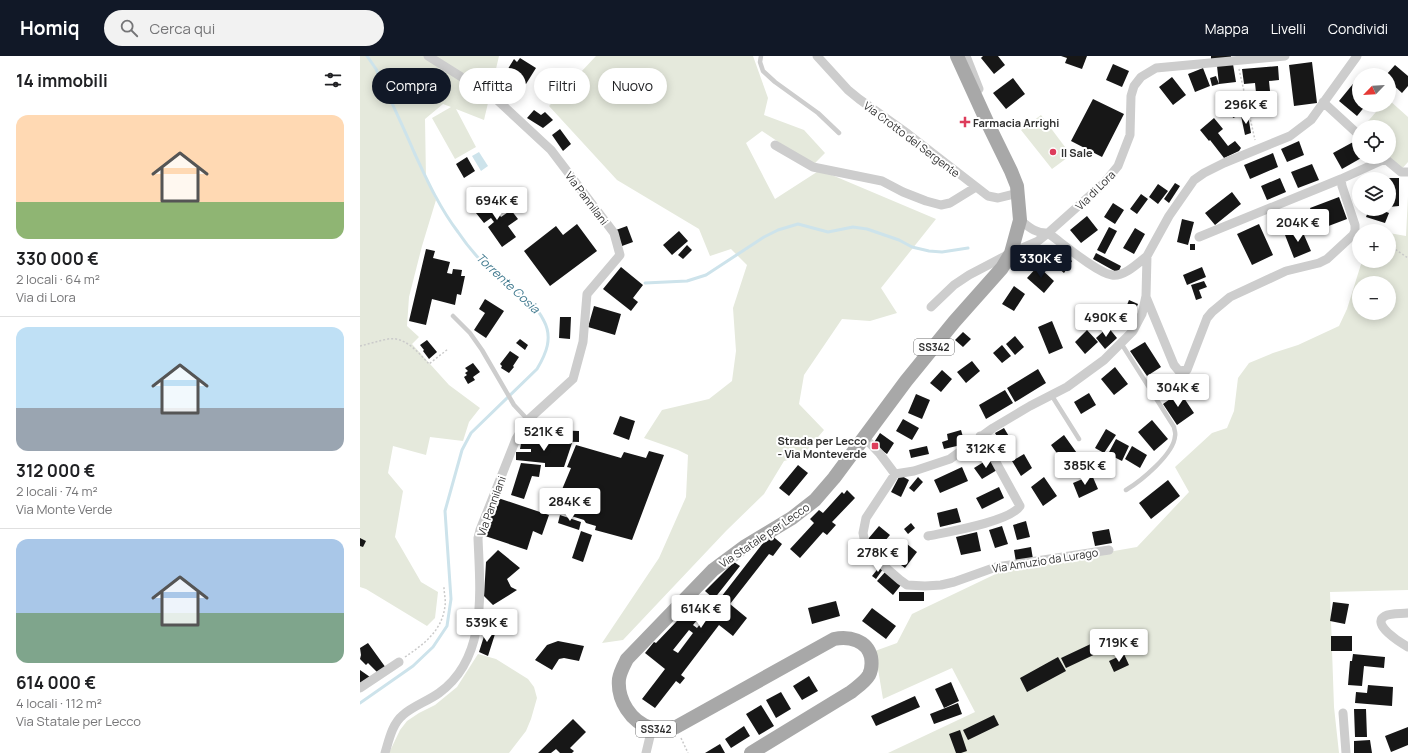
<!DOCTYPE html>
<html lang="it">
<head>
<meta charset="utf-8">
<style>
	:root { --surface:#fff; --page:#f2f2f2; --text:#202124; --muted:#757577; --line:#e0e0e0; --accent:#111827 }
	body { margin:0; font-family:Manrope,sans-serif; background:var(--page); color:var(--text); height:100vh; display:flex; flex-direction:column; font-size:15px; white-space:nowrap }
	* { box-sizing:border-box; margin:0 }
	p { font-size:13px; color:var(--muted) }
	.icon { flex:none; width:22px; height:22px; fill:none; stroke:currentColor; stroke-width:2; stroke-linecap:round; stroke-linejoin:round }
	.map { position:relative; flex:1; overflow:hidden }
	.details { display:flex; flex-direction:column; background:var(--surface); width:360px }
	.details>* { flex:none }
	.guide { position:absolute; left:12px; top:12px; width:380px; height:36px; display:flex; gap:8px }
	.needle { width:26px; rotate:245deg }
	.buttons { position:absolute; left:992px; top:12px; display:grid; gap:8px }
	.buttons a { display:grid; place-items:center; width:44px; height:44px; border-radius:50%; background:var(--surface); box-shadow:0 2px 10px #0003; font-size:20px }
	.price { position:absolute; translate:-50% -34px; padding:0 9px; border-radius:4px; background:#fff; color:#222; font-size:13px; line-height:26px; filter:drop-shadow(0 1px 2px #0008) }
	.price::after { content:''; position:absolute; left:50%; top:24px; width:12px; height:9px; margin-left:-6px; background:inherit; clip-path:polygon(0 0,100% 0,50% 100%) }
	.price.current { background:var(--accent); color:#fff }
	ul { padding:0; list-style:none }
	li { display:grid; align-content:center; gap:8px; height:212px; padding:0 16px }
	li+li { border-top:1px solid var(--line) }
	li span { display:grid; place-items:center; height:124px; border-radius:12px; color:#555 }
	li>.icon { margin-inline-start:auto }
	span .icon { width:72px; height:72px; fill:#fffc; stroke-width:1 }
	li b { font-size:17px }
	h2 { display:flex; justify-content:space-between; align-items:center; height:48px; padding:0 16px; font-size:17px }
	.tag { padding:0 14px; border-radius:18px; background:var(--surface); box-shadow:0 2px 10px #0003; font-size:14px; line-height:36px }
	.tag.current { background:var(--accent); color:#fff }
	header { display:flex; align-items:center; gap:24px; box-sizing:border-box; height:56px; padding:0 20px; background:var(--accent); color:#fff }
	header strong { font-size:19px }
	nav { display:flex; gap:22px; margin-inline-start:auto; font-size:14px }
	.search { width:280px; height:36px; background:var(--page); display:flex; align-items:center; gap:10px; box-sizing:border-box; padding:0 14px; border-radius:22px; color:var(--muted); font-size:15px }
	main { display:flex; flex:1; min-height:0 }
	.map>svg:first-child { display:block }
	.green { fill:#e5e9dc; fill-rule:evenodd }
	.water { fill:#cde3eb }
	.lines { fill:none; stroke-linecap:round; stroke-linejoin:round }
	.stream { stroke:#cde3eb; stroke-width:3 }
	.building { fill:#171717; fill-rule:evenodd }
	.path { stroke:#cacaca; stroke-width:1.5; stroke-dasharray:2 2; stroke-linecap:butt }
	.service { stroke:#cdcdcd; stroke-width:4.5 }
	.minor { stroke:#cdcdcd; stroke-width:9 }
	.primary { stroke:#a8a8a8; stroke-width:14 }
	.poi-dot { fill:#dd3c5b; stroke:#fff; stroke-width:1.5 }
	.labels { text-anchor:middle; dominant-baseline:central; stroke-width:4; stroke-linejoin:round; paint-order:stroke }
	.shield { fill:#fff; stroke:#6e6e6e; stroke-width:1 }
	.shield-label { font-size:10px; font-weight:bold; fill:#303030 }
	.poi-label { font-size:11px; font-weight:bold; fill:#303030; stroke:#fff; text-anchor:start }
	.street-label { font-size:11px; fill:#303030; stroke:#fff }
	.water-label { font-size:12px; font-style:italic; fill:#417a8f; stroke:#fff }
</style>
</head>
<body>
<header>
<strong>Homiq</strong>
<div class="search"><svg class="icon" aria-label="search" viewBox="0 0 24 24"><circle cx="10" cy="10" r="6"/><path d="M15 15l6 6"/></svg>Cerca qui</div>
<nav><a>Mappa</a><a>Livelli</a><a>Condividi</a></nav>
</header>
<main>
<section class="details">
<h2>14 immobili<svg class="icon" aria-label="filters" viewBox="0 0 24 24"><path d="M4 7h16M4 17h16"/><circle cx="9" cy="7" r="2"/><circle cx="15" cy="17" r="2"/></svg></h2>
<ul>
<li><span style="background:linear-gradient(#ffd9b3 70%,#8fb573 0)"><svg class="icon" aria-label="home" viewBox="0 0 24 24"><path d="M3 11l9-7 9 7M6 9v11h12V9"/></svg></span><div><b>330 000 €</b><p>2 locali · 64 m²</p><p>Via di Lora</p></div></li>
<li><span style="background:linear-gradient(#bfe0f5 65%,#9aa5b1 0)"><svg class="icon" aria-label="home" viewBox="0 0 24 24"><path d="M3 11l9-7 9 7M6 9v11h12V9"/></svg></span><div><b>312 000 €</b><p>2 locali · 74 m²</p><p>Via Monte Verde</p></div></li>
<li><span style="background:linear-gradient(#a9c7e8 60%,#7fa58c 0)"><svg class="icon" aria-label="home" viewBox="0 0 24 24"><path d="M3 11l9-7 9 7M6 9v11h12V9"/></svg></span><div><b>614 000 €</b><p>4 locali · 112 m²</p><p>Via Statale per Lecco</p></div></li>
</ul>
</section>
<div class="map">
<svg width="1048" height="697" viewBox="0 0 1048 697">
	<rect width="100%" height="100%" fill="#fff"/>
	<!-- green -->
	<path class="green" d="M0 0H139L124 64 96 53 116 91 95 103 72 62 91 51 83 48 65 63 66 123 76 144 62 190 49 241 47 270 59 281 52 288 89 329 120 352 109 366 103 385 70 381 66 399 33 390 28 417 43 435 35 481 61 526 78 536 75 562 67 570 6 533 0 531Z
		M236 0H393L408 42 404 59 444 74 465 97 453 109 402 75 386 87 415 143 460 114 576 163 521 232 537 257 510 265 482 263 444 319 439 348 464 374 442 400 424 405 404 438 366 475 263 584 242 587 299 502 326 441 328 399 318 394 284 382 302 354 349 343 372 325 376 295 373 252 387 209 371 193 350 200 339 173 257 124 189 50Z
		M1029 44 1048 61V106L1040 115 1029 101V71H1003L1022 49H1029Z
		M681 59 711 99 692 113 661 74Z
		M1048 140V534L970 536 974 651 979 697H528L615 656 592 612 523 643 515 595 537 587 552 558 644 514 777 491 829 436 815 411 852 377 867 372 874 355 878 322 889 307 913 297 938 289 979 270 987 253 1002 205H1029V177L1046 180ZM999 227H1029V257H999Z
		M118 598 136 603 168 623 174 631 177 642 171 663 166 675 149 697H29L40 674 47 665 59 657 75 649 97 631Z"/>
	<!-- water -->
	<path class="water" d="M119 96 128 110 121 115 112 100Z"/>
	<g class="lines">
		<!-- stream -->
		<path class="stream" d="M285 227 327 225 346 219 404 181 418 174 438 168 468 176 493 171 507 173 539 184 552 191 569 195 582 196 608 192
			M0 647 53 610 73 591 87 570 91 543 85 455 102 394 111 377 177 313C186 298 193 282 184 265 172 240 146 230 127 211 117 201 106 188 98 176 79 151 67 124 54 96 42 68 29 41 16 13L7 0"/>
	</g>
	<!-- building -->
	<path class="building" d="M623 0H638L645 9 634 18 621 2Z
		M701 0H727L722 13 705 7 707 2Z
		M851 0H871V1L851 4Z
		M160 2 176 12 166 28 146 16 154 3 157 6Z
		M952 6 957 47 934 50 929 9Z
		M753 8 769 15 762 31 746 24Z
		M873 8 876 26 859 28 857 10Z
		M1035 9 1048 20V30L1042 37 1029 25V19H1026Z
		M918 10 919 24 909 25 912 55 898 56 895 27 884 28 882 13Z
		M843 12 850 30 835 36 828 18Z
		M856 20 859 28 852 30 850 22Z
		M812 21 826 39 813 49 799 31Z
		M653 22 665 38 646 53 633 37Z
		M997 23 999 25V49H1006L997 60 979 45Z
		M733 43 764 58 742 101 711 85Z
		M882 50 885 57 873 62 871 55Z
		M174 54 181 59 185 56 193 64 183 72 167 62Z
		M888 59 891 77 885 79 881 60Z
		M854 62 863 73 858 77 868 90 875 85 881 92 879 95 864 102 850 84 849 85 840 74Z
		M200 73 211 88 203 95 192 79Z
		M939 85 944 99 927 106 921 93Z
		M995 85 999 93V101H1003L982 113 973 97Z
		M913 97 918 111 890 123 884 109Z
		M107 101 115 115 104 122 96 108Z
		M952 108 959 124 938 132 931 116Z
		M920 122 926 136 907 144 901 130Z
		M1029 122H1039V150L1029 151Z
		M815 127 820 130 809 147 804 143Z
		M798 128 808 135 798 148 789 141Z
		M872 136 881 148 855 169 845 157Z
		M781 138 788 143 777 158 770 153Z
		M127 141 141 161 151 154 158 163 148 170 156 181 142 191 128 171 134 166 131 162 124 167 112 152Z
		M979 141 987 163 958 174 950 152Z
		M753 147 764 154 755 168 744 161Z
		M1009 153H1019L1029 157 1025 167 1006 161Z
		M727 160 738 174 721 187 710 174Z
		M822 163 834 166 828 189 817 186Z
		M217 168 237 195 190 230 164 195 196 170 203 179Z
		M899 168 913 199 892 209 877 178Z
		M267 170 273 186 262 190 256 174Z
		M749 171 757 175 745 198 737 194Z
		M775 172 785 178 774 198 763 192Z
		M941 172 951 195 934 202 925 179Z
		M319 175 328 185 312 199 303 189Z
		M830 188H835V194H830Z
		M327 189 332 194 323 203 318 199Z
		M695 192 712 205 704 217 687 203Z
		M66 193 75 195 73 202 90 206 87 217 92 218 93 213 102 214 101 220H105L101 239 97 238 95 249 72 243 66 269 49 265Z
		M736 197 761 210 758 217 733 203Z
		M678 210 694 225 684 237 667 222Z
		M261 211 283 229 273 242 278 246 271 255 243 233Z
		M842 211 846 221 827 229 823 219Z
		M844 225 847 231 839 234 842 242 836 244 831 229Z
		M654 230 665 238 654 255 642 248Z
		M125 243 144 255 126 282 114 274 125 257 119 253Z
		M769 244 778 248 772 262 763 259Z
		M234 250 261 258 255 279 228 271Z
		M200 261H211L210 283 199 282Z
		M692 265 703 292 689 298 678 271Z
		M748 271 757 282 745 293 736 282Z
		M727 274 738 286 725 298 715 286Z
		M603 276 611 283 603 291 595 284Z
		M655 280 664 291 655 299 646 288Z
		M160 283 168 289 165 294 156 287Z
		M67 284 77 296 69 303 63 295 64 294 60 289Z
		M785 286 801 311 787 320 770 295Z
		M642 289 651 300 642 307 633 297Z
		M150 295 159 301 153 310 154 311 149 317 141 312 142 310 140 308Z
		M612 305 620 315 606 327 597 316Z
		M113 307 120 316 113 321 115 324 108 328 104 321 107 319 105 317 108 315 105 312Z
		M755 311 768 328 754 339 741 323Z
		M678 313 686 327 655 346 647 332Z
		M582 314 592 323 581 336 570 327Z
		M645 334 653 347 626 363 619 349Z
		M820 336 834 357 817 369 803 348Z
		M729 337 736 349 721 358 714 346Z
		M556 338 570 344 562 363 548 357Z
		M260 360 275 365 269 384 253 378Z
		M543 363 559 372 552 384 536 375Z
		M792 364 808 383 794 395 778 376Z
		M644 372 653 387 644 393 635 377Z
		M746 373 756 379 744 397 735 392Z
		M189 374 219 375V386L188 385Z
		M601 374 603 381 600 382 601 389 584 393 582 386 588 384 587 378Z
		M174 376 173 386 212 387 204 411H185V407L156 404V396H171V393H160L163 377Z
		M520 377 534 387 527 398 513 388Z
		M704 379 719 400 706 410 691 389Z
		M756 383 769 390 762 405 748 398Z
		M216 389 261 402 264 396 286 402 289 395 304 399 272 484 235 474 236 470 226 467 224 464 202 457 207 445 198 443 211 412 207 411Z
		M567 390 569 398 551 402 549 394Z
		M772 390 787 399 780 412 765 403Z
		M664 398 672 412 661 420 652 405Z
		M630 402 637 414 622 423 614 412Z
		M161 407 181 409 179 421 172 420 164 443 151 439Z
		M438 409 448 417 429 440 419 432Z
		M602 411 608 425 580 437 574 424Z
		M540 419 549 424 541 441 531 436Z
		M732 419 738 433 719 442 713 427Z
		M558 421 563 426 554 436 549 432Z
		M684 421 697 440 683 450 671 431Z
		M808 424 820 440 791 463 779 447Z
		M639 431 644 442 622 453 616 442Z
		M487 434 495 442 472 466 476 469 467 479 463 476 440 502 430 493 454 467 450 463 459 454 463 457 482 436 484 438Z
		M185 436 195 439 191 452 181 448Z
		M138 442 189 459 182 479 173 475 167 494 122 479Z
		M597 452 601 466 580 471 577 457Z
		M200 459 221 466 219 474 198 467Z
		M666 465 670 481 657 484 653 469Z
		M551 467 555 472 548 478 544 473Z
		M519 470 530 479 519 492 508 483Z
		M642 470 648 488 635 492 629 474Z
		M749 473 752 487 735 490 732 476Z
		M221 475 232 479 223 506 212 502Z
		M617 476 621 495 601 499 596 481Z
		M410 478 422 488 413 500 409 498 370 548 387 562 373 580 359 569 321 619 325 622 320 628 316 625 295 652 282 643 305 613 285 597 294 586 296 587 336 545 346 553 333 569 337 572ZM329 574 333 577 318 597 313 594Z
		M0 482 6 485 3 491 0 490Z
		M542 484 557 496 545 512 529 500Z
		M671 491 673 503 656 506 654 494Z
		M138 494 160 512 147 523 151 531 157 534 133 549 124 540 126 506Z
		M374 506 380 510 354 543 345 535Z
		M520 510 523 513 516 523 512 520Z
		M526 515 541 529 533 539 517 525Z
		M539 536H564V545H539Z
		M476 545 480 560 452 568 448 552Z
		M973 546 989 548 985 568 970 565Z
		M512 552 536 570 526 583 502 565Z
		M135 559 147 563 143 577 130 573Z
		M126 574 135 578 128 600 119 596Z
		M754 577 759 587 706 612 701 602Z
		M971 580H992V595H971Z
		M198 585 224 590 219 605 204 602 199 603 192 614 175 604 187 589Z
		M8 587 26 612 18 617 8 607 6 609 0 603 1 599 0 592Z
		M764 598 769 609 754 616 749 605Z
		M993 598 1025 601 1024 612 1004 610 1002 630 988 629 990 605H992Z
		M698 601 706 615 667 636 660 622Z
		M0 614 10 621 0 627Z
		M449 620 458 635 442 644 433 630Z
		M591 626 599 645 584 652 575 633Z
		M1008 629 1033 631 1032 650 995 647 996 636 1007 637Z
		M421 636 431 653 416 662 406 644Z
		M555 640 560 651 516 670 511 660Z
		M598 647 602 658 574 668 570 658Z
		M401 649 414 670 399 679 386 658Z
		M994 653H1006L1007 681H995Z
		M634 659 639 669 608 684 603 674Z
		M213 663 226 676 210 692 214 695 212 697H200L196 693 191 697H178Z
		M384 670 390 680 371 692 365 683Z
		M1048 671V689L1031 696 1025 680Z
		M600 674 607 695 601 697H596L589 678Z
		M1010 684 1012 697H994V685Z
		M360 688 365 697H345Z"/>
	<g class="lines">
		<!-- path -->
		<path class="path" d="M879 13 895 84
			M1029 189 1048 202
			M0 290C9 288 18 285 28 283 45 280 59 297 69 308L88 293
			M45 601C64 588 82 575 85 550 86 544 84 537 84 531
			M321 682 328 697"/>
		<!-- service -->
		<path class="service" d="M401 0 400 6 403 15 415 26 458 57 479 77
			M93 260 110 277 122 294 154 349 168 364
			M761 287 814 371C814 373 816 377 815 380 814 398 781 425 766 434
			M692 340 719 383"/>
		<!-- minor -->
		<path class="minor" d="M457 0 488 34 499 43 548 78 628 140 638 142 658 137
			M606 0 619 33
			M963 46 999 79
			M415 89 453 111 522 125 543 136 566 145 581 149 590 147 616 131
			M1023 101 1041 116H1048
			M660 164C669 171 676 178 688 177 702 187 737 217 752 219 764 221 778 207 787 200
			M839 181 981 123 1025 103
			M786 241 814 309 819 315 827 314 847 262 852 256 870 241 926 215 959 207 967 203 993 179 995 175V169L982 130 981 123
			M571 251 594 229 609 219 651 197 678 185 688 177 744 127 758 110 770 79 771 40 774 30 781 21 796 12 925 0
			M504 381 520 398 535 418 554 415 590 403 633 372 670 350 707 331 744 304 773 275 782 258 786 240 787 200 809 160 834 124 844 117 864 107 930 80 951 64 997 0
			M535 418 506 462 503 477 505 487 510 498 540 524 547 529 565 530 581 529 594 526 636 511 749 494
			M568 480C587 476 650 466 660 450L632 399 620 380
			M1048 557C1042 558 1031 557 1025 560 1010 568 1041 587 1048 591
			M0 632 39 606
			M983 657 986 697
			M25 697C29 684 32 668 43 659 53 650 68 645 79 637 128 602 120 534 118 482L120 474 156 383 168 364 213 323 223 286 227 238 260 199 254 177 191 94 135 42 68 0
			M286 697 292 672"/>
		<!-- primary -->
		<path class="primary" d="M391 697 491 636C497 631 505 626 509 619 512 613 512 607 511 601 507 584 489 580 474 583L316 671C308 673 300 674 291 672 271 666 257 644 259 623 260 616 264 609 267 603L353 514 384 491 432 462 455 444 474 422 546 325 594 266 642 212 651 197 660 164 657 130 651 115 628 68 597 0"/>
	</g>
	<!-- markers -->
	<g class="poi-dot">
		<path d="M603 60h4v4h4v4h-4v4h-4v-4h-4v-4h4z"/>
		<circle cx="693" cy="96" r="4"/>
		<rect x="511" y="386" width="8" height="8" rx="2"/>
	</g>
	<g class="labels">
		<!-- shield labels -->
		<g class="shield">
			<rect x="554" y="283" width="40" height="16" rx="3"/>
			<rect x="276" y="665" width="40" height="16" rx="3"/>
		</g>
		<g class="shield-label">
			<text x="574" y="291">SS342</text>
			<text x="296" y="673">SS342</text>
		</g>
		<!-- poi labels -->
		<g class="poi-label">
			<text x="613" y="66">Farmacia Arrighi</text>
			<text x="701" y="96">Il Sale</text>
			<text x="507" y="384" text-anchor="end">Strada per Lecco<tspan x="507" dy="13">- Via Monteverde</tspan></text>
		</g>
		<!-- street labels -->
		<g class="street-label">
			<text transform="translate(552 83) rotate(37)">Via Crotto del Sergente</text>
			<text transform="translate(735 134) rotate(-45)">Via di Lora</text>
			<text transform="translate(227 142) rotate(53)">Via Pannilani</text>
			<text transform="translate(131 450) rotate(-70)">Via Pannilani</text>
			<text transform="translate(404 479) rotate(-34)">Via Statale per Lecco</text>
			<text transform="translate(685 504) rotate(-9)">Via Amuzio da Lurago</text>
		</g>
		<!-- water labels -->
		<g class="water-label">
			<text transform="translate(148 227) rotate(43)">Torrente Cosia</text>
		</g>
	</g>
</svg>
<div class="buttons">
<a><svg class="needle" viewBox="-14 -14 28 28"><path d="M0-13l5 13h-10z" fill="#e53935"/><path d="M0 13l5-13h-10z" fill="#757577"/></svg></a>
<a><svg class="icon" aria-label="locate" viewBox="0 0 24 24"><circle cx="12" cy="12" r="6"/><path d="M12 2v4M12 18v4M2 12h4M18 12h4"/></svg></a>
<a><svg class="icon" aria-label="layers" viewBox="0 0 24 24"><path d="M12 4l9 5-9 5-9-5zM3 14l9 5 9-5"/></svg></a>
<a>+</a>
<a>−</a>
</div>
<b class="price" style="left:886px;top:69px">296K €</b>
<b class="price" style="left:137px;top:165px">694K €</b>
<b class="price" style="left:938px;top:187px">204K €</b>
<b class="price current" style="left:681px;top:223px">330K €</b>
<b class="price" style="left:746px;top:282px">490K €</b>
<b class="price" style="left:818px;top:352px">304K €</b>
<b class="price" style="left:184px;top:396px">521K €</b>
<b class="price" style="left:626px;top:413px">312K €</b>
<b class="price" style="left:725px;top:430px">385K €</b>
<b class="price" style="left:210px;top:466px">284K €</b>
<b class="price" style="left:518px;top:517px">278K €</b>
<b class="price" style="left:341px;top:573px">614K €</b>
<b class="price" style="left:127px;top:587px">539K €</b>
<b class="price" style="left:759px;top:607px">719K €</b>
<div class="guide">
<a class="tag current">Compra</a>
<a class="tag">Affitta</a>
<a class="tag">Filtri</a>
<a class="tag">Nuovo</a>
</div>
</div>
</main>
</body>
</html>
